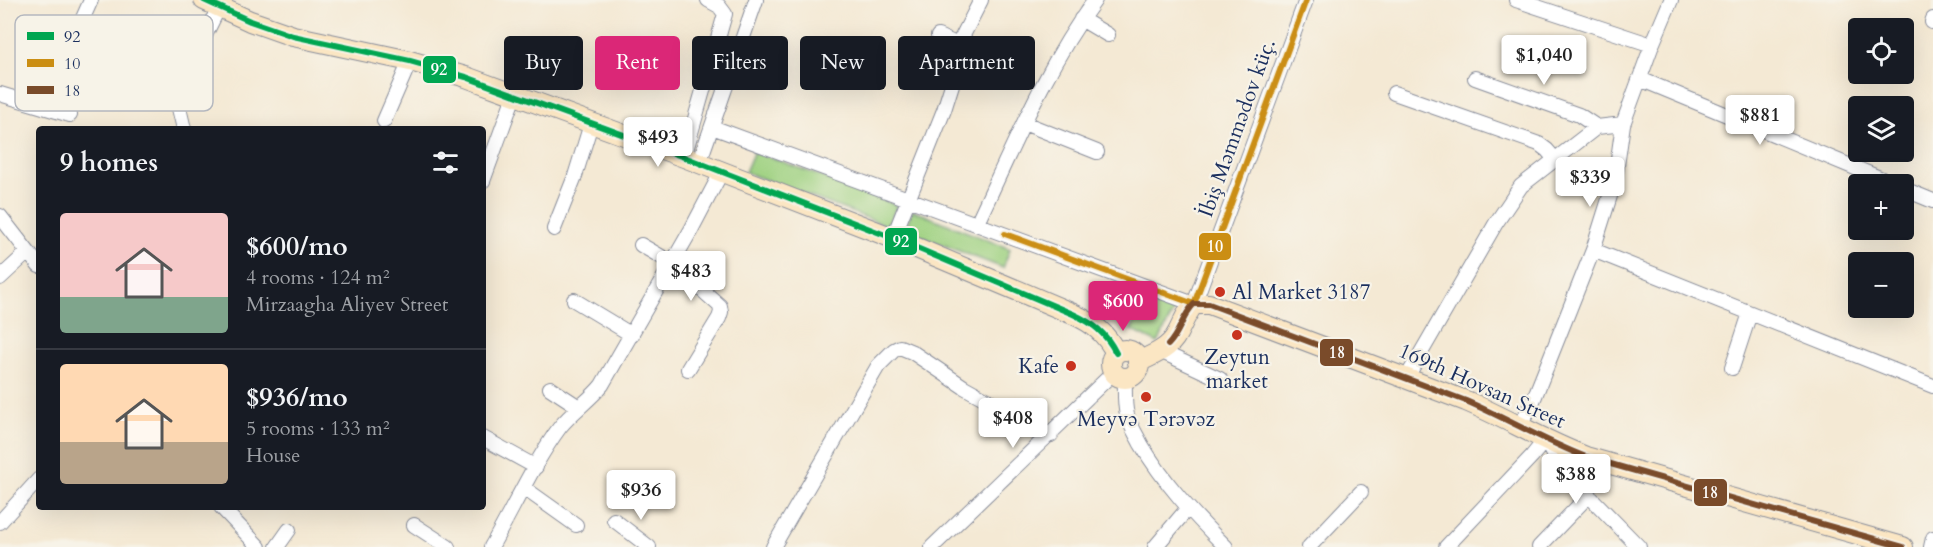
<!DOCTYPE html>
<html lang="en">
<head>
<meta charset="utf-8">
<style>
	:root { --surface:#171b24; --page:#242831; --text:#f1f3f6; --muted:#9ea1a6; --line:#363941; --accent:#db2777 }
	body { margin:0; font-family:Cardo,serif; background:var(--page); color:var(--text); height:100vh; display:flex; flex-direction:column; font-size:22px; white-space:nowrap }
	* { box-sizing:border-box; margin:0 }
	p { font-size:20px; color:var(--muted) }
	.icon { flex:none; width:33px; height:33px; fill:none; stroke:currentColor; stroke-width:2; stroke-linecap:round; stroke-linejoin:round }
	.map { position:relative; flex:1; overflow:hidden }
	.panel { position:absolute; left:36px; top:126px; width:450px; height:384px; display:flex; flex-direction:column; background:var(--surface); border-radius:6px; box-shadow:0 6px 24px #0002 }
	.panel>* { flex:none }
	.banner { position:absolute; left:504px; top:36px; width:570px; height:54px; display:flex; gap:12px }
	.fabs { position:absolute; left:1848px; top:18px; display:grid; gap:12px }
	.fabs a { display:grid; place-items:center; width:66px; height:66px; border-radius:6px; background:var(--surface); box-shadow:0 6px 24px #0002; font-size:30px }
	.price { position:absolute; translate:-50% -51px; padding:0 14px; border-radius:6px; background:#fff; color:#222; font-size:20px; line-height:39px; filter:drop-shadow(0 2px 3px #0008) }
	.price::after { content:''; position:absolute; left:50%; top:36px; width:18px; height:14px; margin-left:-9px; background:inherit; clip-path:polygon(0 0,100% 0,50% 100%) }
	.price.selected { background:var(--accent); color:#fff }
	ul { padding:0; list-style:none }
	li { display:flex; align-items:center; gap:18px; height:150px; padding:0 24px }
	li+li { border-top:2px solid var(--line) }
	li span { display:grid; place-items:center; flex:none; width:168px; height:120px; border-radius:6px; color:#555 }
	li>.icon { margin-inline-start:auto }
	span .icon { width:72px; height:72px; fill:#fffc; stroke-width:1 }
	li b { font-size:26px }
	h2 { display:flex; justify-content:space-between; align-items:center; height:72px; padding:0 24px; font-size:26px }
	.pill { padding:0 21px; border-radius:6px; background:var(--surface); box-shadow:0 6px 24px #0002; font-size:21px; line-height:54px }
	.pill.selected { background:var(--accent); color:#fff }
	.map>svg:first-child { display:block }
	.green { fill:#9fd181; stroke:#5d8070; stroke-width:1.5 }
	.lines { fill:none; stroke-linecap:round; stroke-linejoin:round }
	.street-casing { stroke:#888c99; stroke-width:16 }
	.secondary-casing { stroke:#888c99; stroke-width:22 }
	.street { stroke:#fff; stroke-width:14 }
	.secondary { stroke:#fbe6c3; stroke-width:20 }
	.bus-1-casing { stroke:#f7f3e8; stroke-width:10 }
	.bus-2-casing { stroke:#f7f3e8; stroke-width:10 }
	.bus-3-casing { stroke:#f7f3e8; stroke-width:10 }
	.bus-1 { stroke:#00a651; stroke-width:6 }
	.bus-2 { stroke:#cb8e13; stroke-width:6 }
	.bus-3 { stroke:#7a4b2a; stroke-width:6 }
	.poi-dot { fill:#c8321e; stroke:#f7f3e8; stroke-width:2 }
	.labels { text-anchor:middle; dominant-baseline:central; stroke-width:4.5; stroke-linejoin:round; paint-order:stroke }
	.street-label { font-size:21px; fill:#1b2f5e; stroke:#f7f3e8 }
	.poi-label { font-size:21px; fill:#1b2f5e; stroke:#f7f3e8 }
	.key { fill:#f7f3e8; stroke:#b5b8bf; stroke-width:1.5 }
	.key-label { font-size:16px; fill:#1b2f5e }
	.line-badge { stroke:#f7f3e8; stroke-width:2 }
	.badge-label { font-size:16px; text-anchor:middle; font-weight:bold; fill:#fff }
</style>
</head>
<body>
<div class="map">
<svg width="1933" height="547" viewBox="0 0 1933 547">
	<rect width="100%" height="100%" fill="#f7f3e8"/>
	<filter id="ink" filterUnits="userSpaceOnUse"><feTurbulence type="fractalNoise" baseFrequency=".0167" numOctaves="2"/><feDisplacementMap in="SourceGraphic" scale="12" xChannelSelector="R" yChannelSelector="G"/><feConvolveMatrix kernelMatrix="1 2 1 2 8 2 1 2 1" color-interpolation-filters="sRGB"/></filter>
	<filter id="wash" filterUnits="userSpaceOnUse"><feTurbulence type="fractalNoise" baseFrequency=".008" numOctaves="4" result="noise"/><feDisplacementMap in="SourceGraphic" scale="24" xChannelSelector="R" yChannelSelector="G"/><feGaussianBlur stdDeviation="1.35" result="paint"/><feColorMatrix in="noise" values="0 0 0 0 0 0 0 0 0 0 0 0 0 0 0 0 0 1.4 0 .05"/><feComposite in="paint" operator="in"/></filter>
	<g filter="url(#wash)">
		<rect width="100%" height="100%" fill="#f4e9d4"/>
		<!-- green -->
		<path class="green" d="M754 151 897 205 888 226 745 172Z
			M912 210 1010 249 1003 268 905 230Z
			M1149 295 1176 306 1158 343 1131 330Z"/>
	</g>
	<g filter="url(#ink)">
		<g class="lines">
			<!-- street casing -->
			<g class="street-casing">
				<path id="street" d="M1516 0 1652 45
					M83 18 91 0
					M1081 19 1108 35
					M1932 22 1933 19
					M938 36 958 45
					M1475 78 1579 115 1597 127
					M1640 79 1894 184
					M1394 93 1539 144 1547 150 1554 158
					M0 94 70 115
					M384 121 410 61
					M1024 123 1097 152
					M712 127 1194 304 1306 0
					M184 129 178 104 181 84 219 7
					M684 157 725 14 719 6 708 0
					M699 163 756 0
					M483 181 514 96
					M1904 189 1933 201
					M0 216 39 266
					M977 223C1013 147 1045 68 1095 0
					M554 229 575 176 591 124
					M893 238 944 110 961 56 958 45 981 0
					M641 245 672 263 720 306 721 312 719 318 688 369
					M1593 250 1933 386
					M0 278 28 252
					M574 300 632 335
					M1160 351 1220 379
					M1732 368 1750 313
					M1407 377 1496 223 1521 186 1597 127 1623 124
					M1125 378C1125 390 1124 403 1127 415 1130 425 1136 434 1141 444 1164 483 1194 515 1226 547
					M550 388 579 407
					M1520 426 1533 401 1593 250 1615 180 1623 124 1652 45 1671 0
					M483 438 536 467
					M524 488 576 525
					M221 507 259 547
					M614 520 649 547
					M0 522 39 479
					M414 525 448 547
					M277 547 289 530
					M491 547C513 509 534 462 560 427 573 411 590 400 602 385L691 230 722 171
					M773 547 878 366 894 350 900 347 912 352 964 387 1051 435
					M932 547 1114 372
					M1155 547 1188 508
					M1309 547 1361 492
					M1446 547 1532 456 1545 440 1559 465 1639 547
					M1539 547 1589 495
					M1931 547 1933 538"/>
			</g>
			<!-- secondary casing -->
			<g class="secondary-casing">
				<path id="secondary" d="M204 0 250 21 293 36 410 61 466 77 684 157 893 238 1073 314C1093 323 1106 333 1116 353
					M1111 364a14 14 0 1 1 28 0a14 14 0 1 1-28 0Z
					M1138 362C1153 355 1169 349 1177 334 1183 323 1186 313 1194 304H1209L1466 401C1506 418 1544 441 1586 457L1903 547"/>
			</g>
			<!-- street -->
			<use href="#street" class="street"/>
			<!-- secondary -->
			<use href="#secondary" class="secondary"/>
			<!-- bus-1 casing -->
			<g class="bus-1-casing">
				<path id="bus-1" d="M204 0 250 21 293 36 410 61 466 77 684 157 893 238 1073 314C1093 323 1106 333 1116 353"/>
			</g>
			<!-- bus-2 casing -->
			<g class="bus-2-casing">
				<path id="bus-2" d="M1005 234 1194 304 1306 0"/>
			</g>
			<!-- bus-3 casing -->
			<g class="bus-3-casing">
				<path id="bus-3" d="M1168 345C1180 333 1182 316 1194 304H1209L1466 401C1506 418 1544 441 1586 457L1903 547"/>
			</g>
			<!-- bus-1 -->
			<use href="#bus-1" class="bus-1"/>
			<!-- bus-2 -->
			<use href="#bus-2" class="bus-2"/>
			<!-- bus-3 -->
			<use href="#bus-3" class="bus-3"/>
		</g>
	</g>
	<!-- markers -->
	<g class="poi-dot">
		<circle cx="1220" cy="292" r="6"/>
		<circle cx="1237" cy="335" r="6"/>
		<circle cx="1071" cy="366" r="6"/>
		<circle cx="1146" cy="397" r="6"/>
	</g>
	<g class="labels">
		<!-- street labels -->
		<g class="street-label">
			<text transform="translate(1237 128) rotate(-70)">İbiş Məmmədov küç.</text>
			<text transform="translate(1482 386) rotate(24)">169th Hovsan Street</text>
		</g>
		<!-- poi labels -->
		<g class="poi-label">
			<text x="1232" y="292" text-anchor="start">Al Market 3187</text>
			<text x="1237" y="357">Zeytun<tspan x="1237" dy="24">market</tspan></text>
			<text x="1059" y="366" text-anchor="end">Kafe</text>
			<text x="1146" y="419">Meyvə Tərəvəz</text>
		</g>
	</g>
	<!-- legend -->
	<rect x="15" y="15" width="198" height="96" rx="9" class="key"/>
	<rect x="27" y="32" width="27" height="8" fill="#00a651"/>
	<rect x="27" y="59" width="27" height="8" fill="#cb8e13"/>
	<rect x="27" y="86" width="27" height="8" fill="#7a4b2a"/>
	<g class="key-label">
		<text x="64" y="42">92</text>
		<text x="64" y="69">10</text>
		<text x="64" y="96">18</text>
	</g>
	<g class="line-badge">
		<rect x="422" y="55" width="35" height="29" rx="6" fill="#00a651"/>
		<rect x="884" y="227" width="34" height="29" rx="6" fill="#00a651"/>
		<rect x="1198" y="232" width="34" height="29" rx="6" fill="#cb8e13"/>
		<rect x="1319" y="338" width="35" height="29" rx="6" fill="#7a4b2a"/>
		<rect x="1693" y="478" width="35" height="29" rx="6" fill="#7a4b2a"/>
	</g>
	<g class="badge-label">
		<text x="439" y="75">92</text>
		<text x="901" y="247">92</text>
		<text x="1215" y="252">10</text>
		<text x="1337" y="358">18</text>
		<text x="1710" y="498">18</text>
	</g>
</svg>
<div class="fabs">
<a><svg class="icon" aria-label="locate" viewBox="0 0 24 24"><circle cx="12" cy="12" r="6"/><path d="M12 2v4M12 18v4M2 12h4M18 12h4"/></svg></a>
<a><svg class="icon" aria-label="layers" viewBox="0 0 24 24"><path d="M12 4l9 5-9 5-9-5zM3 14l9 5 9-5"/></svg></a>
<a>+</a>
<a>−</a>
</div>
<b class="price" style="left:1544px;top:86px">$1,040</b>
<b class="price" style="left:1760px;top:146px">$881</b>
<b class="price" style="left:658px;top:168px">$493</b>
<b class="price" style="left:1590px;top:208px">$339</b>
<b class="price" style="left:691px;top:302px">$483</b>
<b class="price selected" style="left:1123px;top:332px">$600</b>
<b class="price" style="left:1013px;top:449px">$408</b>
<b class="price" style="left:1576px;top:505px">$388</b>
<b class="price" style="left:641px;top:521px">$936</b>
<div class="banner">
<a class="pill">Buy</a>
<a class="pill selected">Rent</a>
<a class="pill">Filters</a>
<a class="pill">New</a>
<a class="pill">Apartment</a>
</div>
<section class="panel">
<h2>9 homes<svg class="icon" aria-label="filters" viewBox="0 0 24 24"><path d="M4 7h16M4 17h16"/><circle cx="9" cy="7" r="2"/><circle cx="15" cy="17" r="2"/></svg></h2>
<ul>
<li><span style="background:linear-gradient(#f6c9c9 70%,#7fa58c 0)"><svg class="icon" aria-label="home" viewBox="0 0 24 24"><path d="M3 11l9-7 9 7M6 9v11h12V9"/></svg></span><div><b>$600/mo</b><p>4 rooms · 124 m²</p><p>Mirzaagha Aliyev Street</p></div></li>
<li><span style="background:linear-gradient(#ffd9b3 65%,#b9a48a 0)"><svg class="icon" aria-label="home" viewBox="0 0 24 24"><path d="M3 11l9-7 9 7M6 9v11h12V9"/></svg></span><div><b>$936/mo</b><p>5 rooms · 133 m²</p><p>House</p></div></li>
</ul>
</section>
</div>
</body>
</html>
